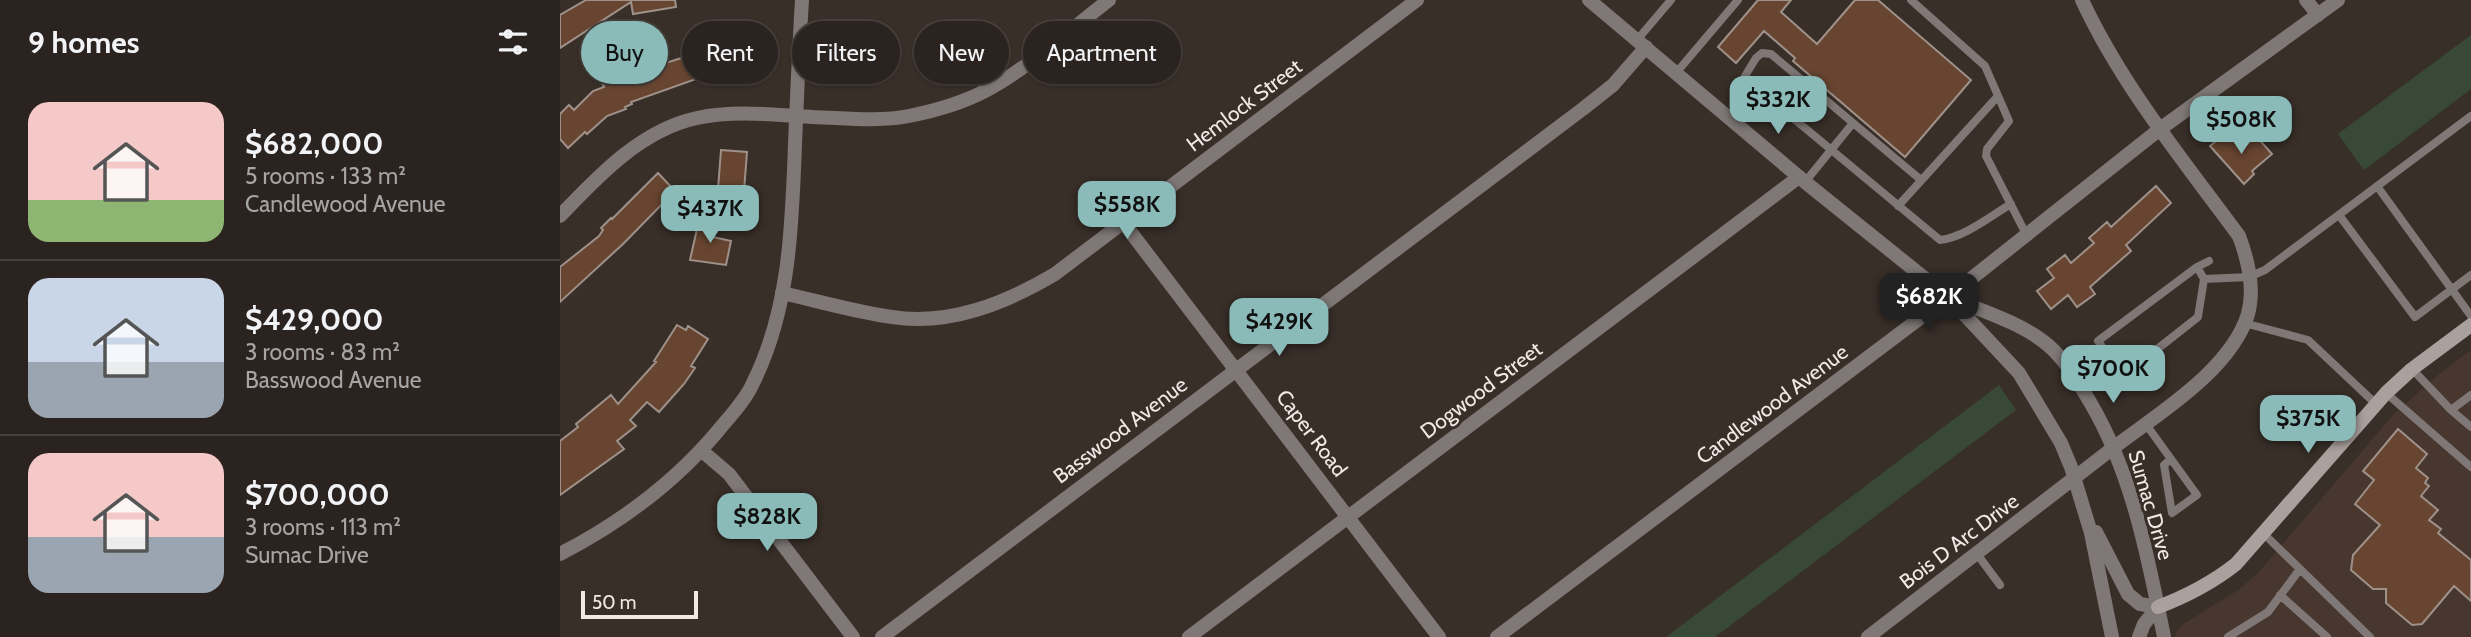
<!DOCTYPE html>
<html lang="en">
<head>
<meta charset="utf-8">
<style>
	:root { --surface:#2b231f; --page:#332b28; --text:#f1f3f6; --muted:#a6a4a4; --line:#47403d; --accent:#8bbbb9 }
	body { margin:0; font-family:Cabin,sans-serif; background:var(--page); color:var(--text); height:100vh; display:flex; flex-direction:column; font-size:26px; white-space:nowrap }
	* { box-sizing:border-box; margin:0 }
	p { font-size:23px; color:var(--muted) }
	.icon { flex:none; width:38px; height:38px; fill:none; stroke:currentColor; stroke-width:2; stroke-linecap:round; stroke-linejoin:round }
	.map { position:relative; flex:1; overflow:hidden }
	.panel { display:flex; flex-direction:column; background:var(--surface); width:560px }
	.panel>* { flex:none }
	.guide { position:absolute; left:21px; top:21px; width:665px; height:63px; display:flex; gap:14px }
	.scale { position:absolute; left:21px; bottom:18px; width:117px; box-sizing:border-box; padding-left:7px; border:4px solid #f0e9e5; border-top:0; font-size:19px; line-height:24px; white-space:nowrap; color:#f0e9e5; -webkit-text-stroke:5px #392f29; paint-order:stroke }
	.price { position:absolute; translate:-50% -60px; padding:0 16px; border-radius:14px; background:var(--accent); color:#111; font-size:23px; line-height:46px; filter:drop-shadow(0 2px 4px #0008) }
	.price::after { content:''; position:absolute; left:50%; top:42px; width:21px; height:16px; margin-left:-10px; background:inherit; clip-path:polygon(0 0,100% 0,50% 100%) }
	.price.selected { background:#222; color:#fff }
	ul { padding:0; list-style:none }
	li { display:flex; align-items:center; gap:21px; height:175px; padding:0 28px }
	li+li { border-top:2px solid var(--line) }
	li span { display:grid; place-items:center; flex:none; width:196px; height:140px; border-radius:21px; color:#555 }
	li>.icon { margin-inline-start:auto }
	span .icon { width:84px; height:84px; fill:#fffc; stroke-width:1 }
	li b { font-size:30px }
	h2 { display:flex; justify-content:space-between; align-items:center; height:84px; padding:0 28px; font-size:30px }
	.tag { padding:0 24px; border-radius:32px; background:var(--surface); box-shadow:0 2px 5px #0004,0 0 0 2px var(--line); font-size:24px; line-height:63px }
	.tag.selected { background:var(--accent); color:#111 }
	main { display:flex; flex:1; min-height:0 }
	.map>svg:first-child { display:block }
	.built { fill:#48372e }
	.green { fill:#384a35 }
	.building { fill:#684531; stroke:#9e918a; stroke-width:2 }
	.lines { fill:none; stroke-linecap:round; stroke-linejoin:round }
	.service { stroke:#7f7877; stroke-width:8 }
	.minor { stroke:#7f7877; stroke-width:14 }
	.tertiary { stroke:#7f7877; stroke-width:14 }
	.secondary { stroke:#aaa09e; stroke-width:14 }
	.labels { text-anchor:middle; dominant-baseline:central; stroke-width:6; stroke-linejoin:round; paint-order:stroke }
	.street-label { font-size:21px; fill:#f0e9e5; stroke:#392f29 }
</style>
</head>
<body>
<main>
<section class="panel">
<h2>9 homes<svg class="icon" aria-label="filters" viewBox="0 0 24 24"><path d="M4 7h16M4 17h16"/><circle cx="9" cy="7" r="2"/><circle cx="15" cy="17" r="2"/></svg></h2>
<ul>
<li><span style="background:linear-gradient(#f6c9c9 70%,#8fb573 0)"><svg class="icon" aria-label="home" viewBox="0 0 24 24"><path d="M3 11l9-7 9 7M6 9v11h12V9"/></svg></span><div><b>$682,000</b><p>5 rooms · 133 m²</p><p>Candlewood Avenue</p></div></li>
<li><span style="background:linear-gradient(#c9d6e8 60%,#9aa5b1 0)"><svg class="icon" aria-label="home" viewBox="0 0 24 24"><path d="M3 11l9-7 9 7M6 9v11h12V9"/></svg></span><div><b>$429,000</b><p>3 rooms · 83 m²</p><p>Basswood Avenue</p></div></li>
<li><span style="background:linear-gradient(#f6c9c9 60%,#9aa5b1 0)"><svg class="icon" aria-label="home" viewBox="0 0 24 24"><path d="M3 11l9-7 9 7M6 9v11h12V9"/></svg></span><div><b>$700,000</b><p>3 rooms · 113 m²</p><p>Sumac Drive</p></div></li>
</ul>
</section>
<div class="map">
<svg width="1911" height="637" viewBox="0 0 1911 637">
	<rect width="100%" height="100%" fill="#392f29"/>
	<!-- built -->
	<path class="built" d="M1911 350V637H1614L1618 629 1625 623 1678 590 1697 574 1833 415 1878 375Z"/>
	<!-- green -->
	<path class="green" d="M1911 35V89L1804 170 1778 134Z
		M1439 385 1456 410 1155 637H1106Z"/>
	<!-- building -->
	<path class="building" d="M26 0H115L116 7 73 14 71 2 0 48V15Z
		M1198 0H1231L1221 12 1257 44 1295 0H1318L1411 80 1345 157 1233 61 1235 58 1204 31 1176 63 1158 47Z
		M156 53 194 54 193 79 155 78Z
		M131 55 139 78 71 102 72 104 65 107 66 109 47 116 27 134 25 132 8 148 0 139V114L9 105 14 110 33 91 44 87 41 81 76 68 77 72Z
		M1667 132 1682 149 1696 136 1712 154 1692 171 1694 174 1684 184 1650 146Z
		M161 150 187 152 184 191 158 189Z
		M98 173 115 191 63 244 0 302V267L39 236 43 230 41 228 51 218 52 219Z
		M1596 186 1611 203 1566 245 1571 251 1530 287 1535 294 1517 307 1508 295 1491 309 1477 291 1494 278 1487 269 1505 255 1511 263 1534 243 1529 238 1547 222 1551 227Z
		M139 220 157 223 153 237 171 241 166 265 130 260Z
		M117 325 126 330 128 326 148 339 131 366 135 368 124 384 99 412 87 402 70 420 76 426 57 441 64 449 0 495V441L18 427 16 424 51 395 58 404 96 362 94 361Z
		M1838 429 1867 454 1856 468 1868 478 1865 483 1869 486 1861 496 1878 510 1869 520 1881 529 1878 533 1911 560V601L1894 586 1862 624 1852 625 1826 603V589H1813L1791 570 1793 555 1820 525 1795 504 1814 480 1803 471Z"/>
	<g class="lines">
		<!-- service -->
		<path class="service" d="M1351 0 1425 66 1449 121 1427 149 1426 156 1467 236
			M1077 40 1111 0
			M1116 73 1178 0
			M1361 180 1211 54 1202 53 1196 58 1185 76 1192 84 1380 240C1405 237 1429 217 1451 204
			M1245 182 1293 123
			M1817 186 1911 316
			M1338 206 1438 96
			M1779 215 1855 317 1911 275
			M1637 267 1644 279 1638 317 1563 376 1538 341 1637 267 1649 261
			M1644 279 1689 277 1705 270 1911 116
			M1684 323 1748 340 1816 404
			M1852 369 1891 410 1911 395
			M1826 393 1911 467
			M1891 410 1911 427
			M1585 423 1637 495 1612 513 1604 465 1611 459
			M1704 534 1810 637
			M1417 554 1440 585
			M1720 595 1767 637
			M1668 637 1708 612 1740 569"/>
		<!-- minor -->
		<path class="minor" d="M1522 0C1562 86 1623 160 1679 236 1688 260 1695 289 1688 314 1671 370 1598 414 1553 448
			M1746 0 1758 15
			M0 216C38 176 81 130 137 118 174 110 216 115 253 117 285 118 318 122 349 116 374 111 402 103 425 91 467 69 511 29 549 0
			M563 222 879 637
			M222 293C258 301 295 312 332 317 390 326 446 303 495 274L857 0
			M322 637 1024 108 1053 85 1086 47
			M629 637 1239 177
			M937 637 1388 297 1600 129 1778 0"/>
		<!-- tertiary -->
		<path class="tertiary" d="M1029 0 1245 182 1388 297 1459 373 1501 443 1511 467 1531 533 1552 637
			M1393 299C1423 311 1464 324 1489 346 1507 362 1518 382 1530 402 1572 473 1588 557 1604 637
			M142 451 169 474 293 637
			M1536 532 1568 594 1580 604 1598 607
			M0 554C62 522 118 480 162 426 173 413 186 399 193 383 230 309 232 225 235 144 237 96 239 48 242 0
			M1308 637 1553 448
			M1579 637 1584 624 1598 607"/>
		<!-- secondary -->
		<path class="secondary" d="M1598 607C1627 596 1652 583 1676 564L1826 393 1852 369 1911 325"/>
	</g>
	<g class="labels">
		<!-- street labels -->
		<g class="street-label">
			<text transform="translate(684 105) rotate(-37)">Hemlock Street</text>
			<text transform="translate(921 390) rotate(-37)">Dogwood Street</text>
			<text transform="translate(1212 404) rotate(-37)">Candlewood Avenue</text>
			<text transform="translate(560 430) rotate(-37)">Basswood Avenue</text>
			<text transform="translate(752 433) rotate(53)">Caper Road</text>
			<text transform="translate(1591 505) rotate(74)">Sumac Drive</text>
			<text transform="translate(1399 541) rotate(-37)">Bois D Arc Drive</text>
		</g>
	</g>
</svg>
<div class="scale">50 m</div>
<b class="price" style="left:1218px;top:136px">$332K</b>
<b class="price" style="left:1681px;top:156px">$508K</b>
<b class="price" style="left:567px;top:241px">$558K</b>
<b class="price" style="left:150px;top:245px">$437K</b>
<b class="price selected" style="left:1369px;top:333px">$682K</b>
<b class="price" style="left:719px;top:358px">$429K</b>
<b class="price" style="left:1553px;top:405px">$700K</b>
<b class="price" style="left:1748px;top:455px">$375K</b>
<b class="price" style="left:207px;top:553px">$828K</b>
<div class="guide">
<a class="tag selected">Buy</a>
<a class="tag">Rent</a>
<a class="tag">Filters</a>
<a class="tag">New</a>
<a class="tag">Apartment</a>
</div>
</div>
</main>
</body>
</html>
